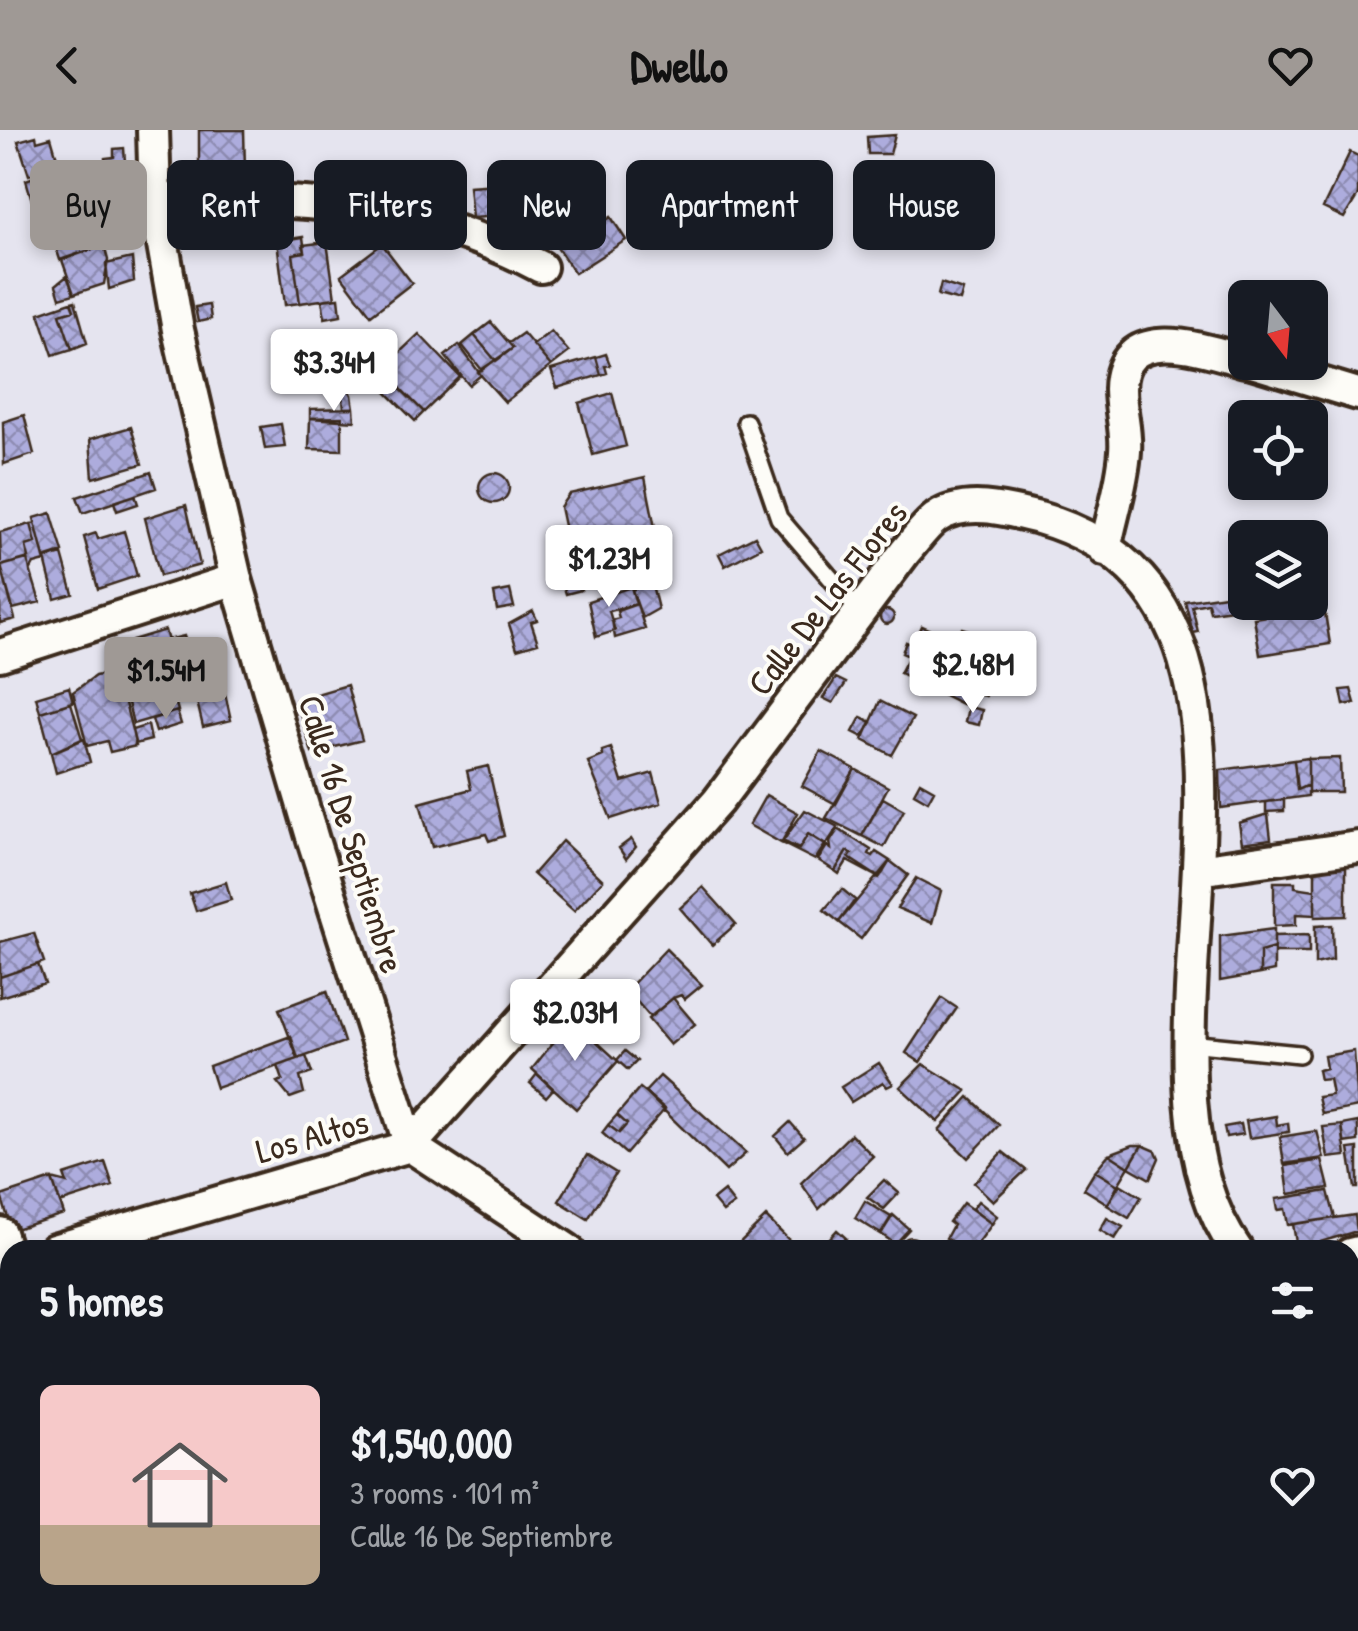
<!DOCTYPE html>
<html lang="en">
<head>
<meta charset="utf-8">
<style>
	:root { --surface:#171b24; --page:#242831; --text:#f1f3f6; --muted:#9ea1a6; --line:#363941; --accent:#9f9995 }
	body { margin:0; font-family:"Patrick Hand",sans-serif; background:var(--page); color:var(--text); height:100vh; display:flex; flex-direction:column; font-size:38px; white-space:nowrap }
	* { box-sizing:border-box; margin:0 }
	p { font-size:32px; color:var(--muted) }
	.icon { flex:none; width:55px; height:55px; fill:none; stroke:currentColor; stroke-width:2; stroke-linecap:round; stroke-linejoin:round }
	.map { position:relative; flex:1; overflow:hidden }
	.panel { position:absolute; left:0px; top:1110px; width:1360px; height:392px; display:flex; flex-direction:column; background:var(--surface); border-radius:30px 30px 0 0; box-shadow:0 5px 15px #0003 }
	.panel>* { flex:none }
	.top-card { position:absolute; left:30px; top:30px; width:1300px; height:90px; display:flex; gap:20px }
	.needle { width:65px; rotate:164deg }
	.fabs { position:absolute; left:1228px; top:150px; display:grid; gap:20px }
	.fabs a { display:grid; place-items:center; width:100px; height:100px; border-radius:15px; background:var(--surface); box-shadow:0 5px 15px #0003; font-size:50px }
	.price { position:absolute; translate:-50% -85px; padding:0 22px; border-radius:10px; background:#fff; color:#222; font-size:32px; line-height:65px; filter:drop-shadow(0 2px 5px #0008) }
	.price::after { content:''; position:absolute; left:50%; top:60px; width:30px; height:22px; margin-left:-15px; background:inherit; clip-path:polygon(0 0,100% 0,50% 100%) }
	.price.current { background:var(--accent); color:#111 }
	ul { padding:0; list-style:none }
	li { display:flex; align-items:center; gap:30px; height:250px; padding:0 40px }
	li+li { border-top:2px solid var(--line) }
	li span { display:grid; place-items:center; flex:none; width:280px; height:200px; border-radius:15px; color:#555 }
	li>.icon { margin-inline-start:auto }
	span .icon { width:120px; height:120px; fill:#fffc; stroke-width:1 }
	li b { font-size:42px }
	h2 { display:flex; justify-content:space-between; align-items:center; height:120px; padding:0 40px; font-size:42px }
	.chip { padding:0 35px; border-radius:15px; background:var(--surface); box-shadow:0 5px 15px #0003; font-size:35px; line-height:90px }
	.chip.current { background:var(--accent); color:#111 }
	header { display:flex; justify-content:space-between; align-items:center; height:130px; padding:0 40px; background:var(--accent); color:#111; font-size:45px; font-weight:700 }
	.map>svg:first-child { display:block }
	.building { fill:url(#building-cross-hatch); stroke:#3b2a1e; stroke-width:2.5 }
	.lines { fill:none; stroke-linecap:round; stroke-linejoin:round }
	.lane-casing { stroke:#3b2a1e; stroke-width:22 }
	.street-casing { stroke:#3b2a1e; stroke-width:38 }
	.lane { stroke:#fdfcf7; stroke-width:15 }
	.street { stroke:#fdfcf7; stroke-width:30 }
	.labels { text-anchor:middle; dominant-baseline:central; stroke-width:8; stroke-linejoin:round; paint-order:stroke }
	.street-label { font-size:35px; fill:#3b2a1e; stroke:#fdfcf7 }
</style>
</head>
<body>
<header><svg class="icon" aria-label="back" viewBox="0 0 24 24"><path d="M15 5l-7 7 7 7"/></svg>Dwello<svg class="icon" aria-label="heart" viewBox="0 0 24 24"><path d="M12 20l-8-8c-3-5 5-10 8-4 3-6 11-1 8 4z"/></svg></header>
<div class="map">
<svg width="1358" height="1501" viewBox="0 0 1358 1501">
	<defs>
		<pattern id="building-cross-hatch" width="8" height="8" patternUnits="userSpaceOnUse" patternTransform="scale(2.5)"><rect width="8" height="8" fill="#adacdd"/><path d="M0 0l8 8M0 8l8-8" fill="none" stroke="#8e8cb3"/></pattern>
	</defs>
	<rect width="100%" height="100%" fill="#e5e4ef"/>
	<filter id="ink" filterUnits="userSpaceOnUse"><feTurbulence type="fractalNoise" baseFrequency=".01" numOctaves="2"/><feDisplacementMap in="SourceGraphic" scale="20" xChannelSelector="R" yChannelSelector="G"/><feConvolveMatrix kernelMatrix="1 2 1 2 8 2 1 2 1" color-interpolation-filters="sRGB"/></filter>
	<g filter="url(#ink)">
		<!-- building -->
		<path class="building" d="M199 0H244L245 39 199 38Z
			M895 5 890 24H868L867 7Z
			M36 6 37 11 51 7 59 35 29 45 18 11Z
			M124 18 126 46 106 52 105 28 114 27V19Z
			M1350 22 1358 26V65L1344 88 1323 78Z
			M76 32 90 74 70 80 57 38Z
			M57 38 70 80 38 91 26 50Z
			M179 40 209 41V58L178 56Z
			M209 41 239 42 238 58H209Z
			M529 52 532 84 472 88 469 56Z
			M611 87 626 110 575 143 551 109 568 98 573 105 582 99 585 104Z
			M94 93 101 116 60 130 52 105Z
			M303 107 305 122 293 124 300 173 285 175 277 111Z
			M327 112 335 168 300 173 293 124 305 122 303 115Z
			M382 114 412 153 371 185 341 145Z
			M104 115 108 130 104 154 74 164 62 130Z
			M132 128 134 151 109 159 106 134Z
			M67 146 74 164 60 168 56 155Z
			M941 153 963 160 960 171 938 165Z
			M339 168 341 185 325 188 322 170Z
			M75 171 87 213 72 219 60 184 74 180 71 172Z
			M71 172 74 180 60 184 72 219 53 225 39 183Z
			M209 175 211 189 198 192 195 177Z
			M491 192 513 218 496 231 474 205Z
			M551 201 569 222 551 236 533 215Z
			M523 203 551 236 505 272 478 242 513 218 509 213Z
			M419 204 460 247 424 282 381 240Z
			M474 205 495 230 482 240 462 215Z
			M459 215 481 245 469 255 445 226Z
			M606 224 610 235 605 236 607 243 601 245 596 227Z
			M596 227 601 245 557 258 551 240Z
			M384 242 424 282 415 291 374 250Z
			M348 258 352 265 354 278H344L342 259Z
			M612 263 626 316 593 325 579 273Z
			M354 278 355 291 310 288V279Z
			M24 285 34 324 4 334 3 292Z
			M342 287V320L309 319 310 288Z
			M281 294 285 317 265 319 261 297Z
			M131 297 142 334 93 348 90 309Z
			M151 342 156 358 83 383 77 367Z
			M479 358a15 15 0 1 1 30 0a15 15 0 1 1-30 0Z
			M645 347 660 423 633 429 635 442 608 447 607 420 590 424 594 438 574 443 560 377 569 364Z
			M135 365 138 374 117 381 114 372Z
			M186 375 200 435 160 446 145 388Z
			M51 383 63 422 44 428 34 388Z
			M35 393 45 431 34 434 30 441 26 416 36 413 31 394Z
			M31 394 36 413 26 416 29 428 1 436 0 402Z
			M124 401 137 446 98 459 84 407 96 403 98 409Z
			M755 406 761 417 725 436 719 424Z
			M607 420 610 434 594 438 590 424Z
			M62 424 73 464 55 469 45 429Z
			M27 429 40 472 13 479 1 436Z
			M0 432 15 489 0 493Z
			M578 446 581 460 566 464 562 451Z
			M651 451 658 479 642 488 632 460Z
			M631 457 636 474 609 481 615 501 596 507 588 471Z
			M510 460 514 477 497 480 494 463Z
			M1245 462 1248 477 1210 482 1208 473 1192 476 1198 502 1193 503 1185 471Z
			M637 474 645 499 615 508 612 490 619 488 617 481Z
			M1324 477 1330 514 1260 525 1254 488Z
			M880 487a7 7 0 1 1 14 0a7 7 0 1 1-14 0Z
			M533 481 537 490 531 492 538 513 517 519 509 494Z
			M922 496 956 511 962 498 978 503 972 519 958 514 957 517 984 529 985 566 969 562 962 574 900 543 909 526 902 523 906 512 913 515Z
			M165 500 175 538 142 548 132 510Z
			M184 506 188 519 171 524 168 510Z
			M219 536 231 590 203 597 190 542Z
			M117 542 136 616 110 622 107 611 87 616 73 562 95 546Z
			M836 548 846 553 833 573 823 568Z
			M170 552 178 581 133 594 125 560Z
			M347 555 362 610 312 623 296 570Z
			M69 557 73 572 40 582 36 567Z
			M1351 559 1355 573 1344 575 1341 560Z
			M880 571 913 588 892 625 863 610Z
			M71 573 82 609 51 623 40 582Z
			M968 577 982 580 979 595 965 592Z
			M177 581 181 594 156 602 152 589Z
			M861 587 872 592 863 607 853 602Z
			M148 595 151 610 135 614 132 600Z
			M84 609 90 632 56 643 51 623Z
			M611 618 622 652 653 643 661 673 611 689 588 632 603 626 602 621Z
			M821 621 855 639 836 674 802 656Z
			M1308 628V655L1297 660 1294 630Z
			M1340 628 1341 662H1308V629Z
			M1294 630 1297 660 1308 655V666L1221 678 1220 640Z
			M488 636 504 706 489 711 486 704 432 717 420 673 471 659 467 641Z
			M855 639 888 657 862 706 826 688Z
			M920 652 934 660 928 671 914 663Z
			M766 665 798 683 781 713 749 695Z
			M883 668 904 680 884 717 862 706Z
			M1284 670V681L1266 682V672Z
			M805 680 838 697 826 715 808 704 799 719 783 711Z
			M1268 684 1271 709 1242 713 1239 693Z
			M838 699 871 720 869 724 873 726 876 722 890 731 882 744 875 745 849 728 852 724 847 721 835 741 818 730 827 716 831 719 830 712Z
			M808 704 825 715 815 730 781 713 799 719Z
			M631 709 636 717 626 729 619 718Z
			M562 711 603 750 574 781 533 744Z
			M847 721 852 724 849 728 875 745 882 744 879 748 847 731 839 744 835 741Z
			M890 731 908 745 861 809 839 792Z
			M1346 736V786L1315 787V737Z
			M916 748 941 761 932 793 897 778Z
			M226 752 231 770 196 781 190 763Z
			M1274 752H1295V757L1315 760V785L1296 784V795L1274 796Z
			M703 757 736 794 712 815 680 778Z
			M842 759 855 770 839 792 824 780Z
			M1332 795 1333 830 1315 834V796Z
			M1274 799V818L1260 822V844L1220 851V806Z
			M34 803 44 832 0 847V812Z
			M1309 805V823H1274V806Z
			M1274 818V841L1260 844V822Z
			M666 819 702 855 685 869 681 865 673 868 650 887 627 860Z
			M38 834 45 853 0 867V847Z
			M327 861 344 912 298 929 279 879Z
			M673 868 695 894 670 915 648 889Z
			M942 868 957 878 920 932 906 923Z
			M568 882a9 9 0 1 1 18 0a9 9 0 1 1-18 0Z
			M572 889 618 931 576 979 532 939Z
			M291 906 298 929 216 958 209 936Z
			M625 921 637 931 628 940 617 930Z
			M1354 921 1358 977 1322 984 1318 967 1332 965 1329 949 1320 950 1318 940 1326 938 1324 926Z
			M306 926 312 943 300 947 304 963 290 968 277 952 283 950 278 936Z
			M879 933 893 954 887 957 883 952 851 972 841 957Z
			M923 934 967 961 938 992 900 957Z
			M537 944 553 959 546 967 530 953Z
			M660 946 746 1023 726 1041 645 962Z
			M640 958 665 979 626 1024 602 1003 608 995 619 1003 627 994 617 985Z
			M969 967 999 995 968 1028 939 1000Z
			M617 985 627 994 619 1003 608 995Z
			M1276 986 1277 995 1288 993 1289 1002 1249 1008 1246 991Z
			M790 992 804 1008 788 1022 775 1006Z
			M1358 992V1011L1344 1013 1342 995Z
			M1241 994 1243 1004 1226 1007 1224 997Z
			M1342 995 1346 1026 1328 1028 1323 997Z
			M1317 1001 1324 1028 1284 1034 1280 1007Z
			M851 1004 873 1026 819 1079 801 1053Z
			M1133 1015H1142L1129 1037 1109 1024Z
			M1142 1015 1156 1021 1159 1028 1150 1049 1129 1037Z
			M1358 1018V1058H1355L1349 1019Z
			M1003 1022 1026 1040 993 1071 974 1053Z
			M1109 1024 1129 1037 1118 1055 1095 1041Z
			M587 1025 616 1043 588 1089 559 1071Z
			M1322 1030 1329 1058 1289 1064 1285 1036Z
			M105 1032 113 1056 60 1073 52 1049 67 1053 64 1045Z
			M1095 1041 1118 1055 1108 1074 1084 1059Z
			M52 1049 64 1084 12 1100 1 1066Z
			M884 1050 899 1063 884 1079 867 1067Z
			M1120 1054 1141 1067 1129 1088 1107 1075Z
			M724 1061 734 1074 723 1082 713 1070Z
			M1328 1061 1335 1088 1288 1095 1285 1079 1278 1080 1276 1069Z
			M865 1071 891 1087 881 1104 855 1088Z
			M978 1071 997 1086 992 1094 972 1079Z
			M963 1073 992 1094 973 1120H964L946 1108 953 1095 949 1092Z
			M893 1085 909 1099 895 1114 881 1104Z
			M1355 1085 1357 1101 1297 1119 1293 1094Z
			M766 1087 795 1116 791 1120H732Z
			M1107 1088 1123 1097 1115 1109 1100 1100Z
			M837 1100 846 1108 835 1120H819Z
			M1358 1154V1199L1350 1200V1159Z
			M10 1426V1465L0 1451V1434Z
			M1356 1458 1358 1501H1354L1345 1492H1350V1464Z
			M676 1492H774L775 1499 678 1501Z
			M774 1492H837L839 1501H779Z"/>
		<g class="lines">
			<!-- lane casing -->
			<g class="lane-casing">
				<path id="lane" d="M746 292 779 388 858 480
					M1189 913 1299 924
					M908 1120 911 1117
					M1350 1204 1358 1202"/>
			</g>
			<!-- street casing -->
			<g class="street-casing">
				<path id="street" d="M153 0 155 69 178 200 236 449 313 710 410 1016
					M155 69C294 69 415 70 541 137
					M1252 232 1358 264
					M1105 420C1111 388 1123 354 1125 321 1127 301 1120 280 1120 259 1121 189 1205 220 1245 231
					M0 525 236 449
					M1198 740 1358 717
					M410 1016 718 671 905 422C915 411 925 396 936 388 965 368 1008 380 1039 388 1342 475 1097 928 1237 1120
					M0 1103 10 1133 0 1136
					M54 1120 410 1016 568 1120
					M1350 1124 1358 1122
					M1350 1272 1358 1282
					M1145 1492 1158 1501"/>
			</g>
			<!-- lane -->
			<use href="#lane" class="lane"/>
			<!-- street -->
			<use href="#street" class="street"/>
		</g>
	</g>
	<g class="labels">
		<!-- street labels -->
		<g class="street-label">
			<text transform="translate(827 468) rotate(-52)">Calle De Las Flores</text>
			<text transform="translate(352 704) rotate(73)">Calle 16 De Septiembre</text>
			<text transform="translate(312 1006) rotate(-16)">Los Altos</text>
		</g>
	</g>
</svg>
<div class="fabs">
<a><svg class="needle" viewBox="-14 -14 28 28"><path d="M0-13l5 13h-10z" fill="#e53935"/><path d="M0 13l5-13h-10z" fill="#9ea1a6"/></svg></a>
<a><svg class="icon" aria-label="locate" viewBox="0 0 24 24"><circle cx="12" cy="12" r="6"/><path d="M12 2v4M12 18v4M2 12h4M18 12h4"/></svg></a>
<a><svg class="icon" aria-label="layers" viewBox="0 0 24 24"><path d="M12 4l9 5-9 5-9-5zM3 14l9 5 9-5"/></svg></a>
</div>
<b class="price" style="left:334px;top:284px">$3.34M</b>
<b class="price" style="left:609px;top:480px">$1.23M</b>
<b class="price" style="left:973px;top:586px">$2.48M</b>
<b class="price current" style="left:166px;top:592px">$1.54M</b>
<b class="price" style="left:575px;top:934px">$2.03M</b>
<div class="top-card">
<a class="chip current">Buy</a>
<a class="chip">Rent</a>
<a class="chip">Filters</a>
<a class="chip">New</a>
<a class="chip">Apartment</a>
<a class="chip">House</a>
</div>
<section class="panel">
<h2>5 homes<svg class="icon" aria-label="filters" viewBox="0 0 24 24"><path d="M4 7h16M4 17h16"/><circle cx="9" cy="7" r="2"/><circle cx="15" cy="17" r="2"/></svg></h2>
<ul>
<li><span style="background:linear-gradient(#f6c9c9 70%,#b9a48a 0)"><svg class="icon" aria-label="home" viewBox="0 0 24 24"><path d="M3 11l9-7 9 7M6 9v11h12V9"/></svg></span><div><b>$1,540,000</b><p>3 rooms · 101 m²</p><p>Calle 16 De Septiembre</p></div><svg class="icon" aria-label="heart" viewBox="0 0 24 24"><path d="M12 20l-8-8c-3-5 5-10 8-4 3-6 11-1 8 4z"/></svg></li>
</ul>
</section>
</div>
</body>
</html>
